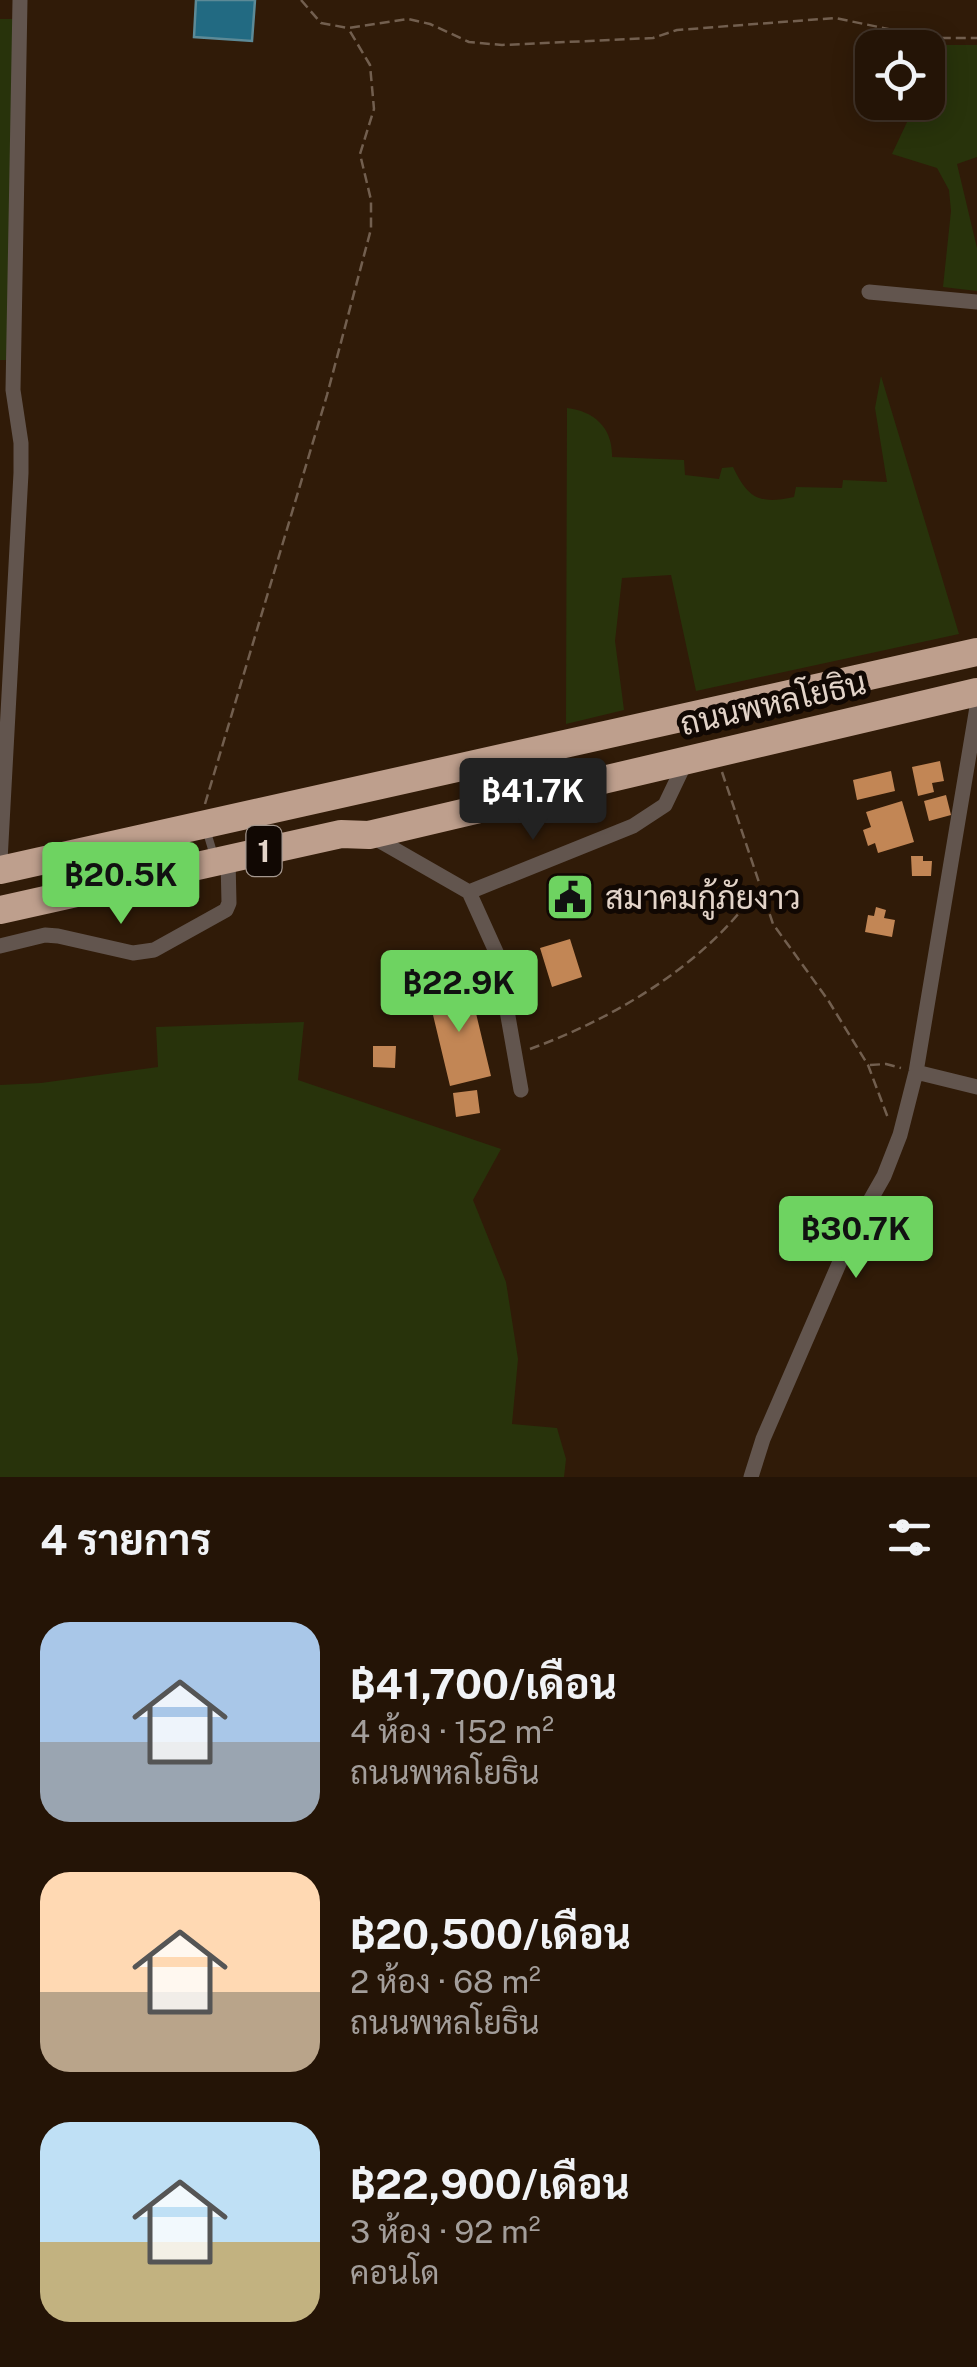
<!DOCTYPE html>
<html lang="th">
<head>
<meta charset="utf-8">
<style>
	:root { --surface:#241406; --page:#302114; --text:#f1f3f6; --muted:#a39e9b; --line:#413328; --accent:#6ed361 }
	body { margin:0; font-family:"Public Sans",Sarabun,sans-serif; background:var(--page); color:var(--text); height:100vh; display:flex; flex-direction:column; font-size:38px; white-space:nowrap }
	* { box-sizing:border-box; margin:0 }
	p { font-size:32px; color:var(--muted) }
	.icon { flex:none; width:55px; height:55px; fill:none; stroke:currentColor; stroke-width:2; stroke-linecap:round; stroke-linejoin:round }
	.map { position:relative; height:1477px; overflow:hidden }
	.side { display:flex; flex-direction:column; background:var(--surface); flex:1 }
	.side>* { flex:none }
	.fabs { position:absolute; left:855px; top:30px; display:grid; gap:20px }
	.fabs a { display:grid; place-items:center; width:90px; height:90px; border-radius:20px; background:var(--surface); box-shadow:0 5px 25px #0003,0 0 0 2px var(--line); font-size:50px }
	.price { position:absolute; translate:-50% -85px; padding:0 22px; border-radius:10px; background:var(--accent); color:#111; font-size:32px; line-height:65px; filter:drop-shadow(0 2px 5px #0008) }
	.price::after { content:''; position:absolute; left:50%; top:60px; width:30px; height:22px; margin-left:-15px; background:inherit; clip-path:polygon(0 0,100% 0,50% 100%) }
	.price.active { background:#222; color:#fff }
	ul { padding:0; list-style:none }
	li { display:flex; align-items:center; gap:30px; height:250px; padding:0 40px }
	li span { display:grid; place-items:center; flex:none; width:280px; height:200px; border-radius:30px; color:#555 }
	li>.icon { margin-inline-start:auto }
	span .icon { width:120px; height:120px; fill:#fffc; stroke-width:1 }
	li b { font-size:42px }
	h2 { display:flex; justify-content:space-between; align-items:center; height:120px; padding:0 40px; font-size:42px }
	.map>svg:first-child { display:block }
	.green { fill:#28330b }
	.water { fill:#226a82; stroke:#5c8a97; stroke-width:2.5 }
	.building { fill:#c28655 }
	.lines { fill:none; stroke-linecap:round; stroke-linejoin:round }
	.path { stroke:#725f4f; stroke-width:2.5; stroke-dasharray:10 5; stroke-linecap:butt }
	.lane { stroke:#62554e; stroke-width:8 }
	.street { stroke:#62554e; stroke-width:15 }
	.highway { stroke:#be9f8d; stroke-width:28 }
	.labels { text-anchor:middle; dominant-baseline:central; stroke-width:10; stroke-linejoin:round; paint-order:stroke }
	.shield { fill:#110803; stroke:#a4978e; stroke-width:2.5 }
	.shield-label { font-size:30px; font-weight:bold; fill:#e3d4c9 }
	.street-label { font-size:32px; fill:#e3d4c9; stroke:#110803 }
	.poi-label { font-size:32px; fill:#e3d4c9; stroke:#110803; text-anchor:start }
</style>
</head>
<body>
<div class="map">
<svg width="977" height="1477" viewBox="0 0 977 1477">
	<rect width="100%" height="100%" fill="#301b08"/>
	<!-- green -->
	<path class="green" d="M0 19H15L8 360H0Z
		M943 45H977V157L957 164 977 248V291L943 287 951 211 949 190 937 168 892 154 916 103 928 102V77Z
		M881 376 959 634 696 691 671 575 622 578 615 641 624 710 566 724 567 408C594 411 613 428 612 457L684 460 685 475 719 479 722 468 733 467C749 500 760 504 794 497L796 487 842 488 843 480 887 482 875 408Z
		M304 1022 298 1080 501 1149 473 1200 506 1282 518 1359 512 1424 557 1428 566 1459 564 1477H0V1085L41 1083 158 1067 156 1027Z"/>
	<!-- water -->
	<path class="water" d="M196 0H255L252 41 194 37Z"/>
	<!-- building -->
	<path class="building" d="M940 761 944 781 932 783 934 792 918 796 912 767Z
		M891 771 895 791 857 800 853 780Z
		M946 795 951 815 929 821 924 801Z
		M902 801 914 842 878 853 875 843 868 846 863 830 871 827 866 812Z
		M911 856H923V861H932L931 876H912Z
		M876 907 886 910 884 918 895 920 892 937 865 932 868 915 874 916Z
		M570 939 582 977 552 987 540 948Z
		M469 984 491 1076 450 1086 428 994Z
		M373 1046H396L395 1068 373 1067Z
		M477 1090 480 1113 456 1117 453 1093Z"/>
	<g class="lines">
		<!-- path -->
		<path class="path" d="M301 0 321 23 348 28 408 19 430 24 469 42 502 45 653 38 677 30 835 18 932 38H977
			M722 772 773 924 828 1000 868 1065 888 1118
			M205 804 327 395 371 229V200L360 154 374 109 370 65 348 28
			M530 1049C615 1018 704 965 757 890
			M870 1065 886 1064 901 1068"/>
		<!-- lane -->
		<path class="lane" d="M206 829 215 859"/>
		<!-- street -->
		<path class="street" d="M869 292 977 302
			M373 837 469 892 633 826 665 805 687 759
			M0 861 21 473V443L13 390 20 0
			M469 892 497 954 521 1090
			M0 946 45 935 58 936 133 953 154 950 226 910 229 903 228 859
			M916 1072 977 1087
			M751 1477 763 1439 855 1227 884 1176 900 1135 916 1072 977 707"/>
		<!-- highway -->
		<path class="highway" d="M0 870 977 652
			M0 910 341 834 369 835 977 692"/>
	</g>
	<!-- icons -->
	<defs>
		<g id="civic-square" transform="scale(2.5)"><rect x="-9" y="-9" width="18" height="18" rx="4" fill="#6ed361" stroke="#110803"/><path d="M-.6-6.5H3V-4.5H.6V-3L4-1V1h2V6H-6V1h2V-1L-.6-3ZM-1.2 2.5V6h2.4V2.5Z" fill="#111"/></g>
	</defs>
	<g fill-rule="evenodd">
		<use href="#civic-square" x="570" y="897"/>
	</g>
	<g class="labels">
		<!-- shield labels -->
		<rect class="shield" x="246.5" y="826" width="35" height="50" rx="8"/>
		<g class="shield-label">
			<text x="264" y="851">1</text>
		</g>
		<!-- street labels -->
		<g class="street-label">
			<text transform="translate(773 703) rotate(-13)">ถนนพหลโยธิน</text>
		</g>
		<!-- poi labels -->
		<g class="poi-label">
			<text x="605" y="897">สมาคมกู้ภัยงาว</text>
		</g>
	</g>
</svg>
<div class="fabs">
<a><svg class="icon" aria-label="locate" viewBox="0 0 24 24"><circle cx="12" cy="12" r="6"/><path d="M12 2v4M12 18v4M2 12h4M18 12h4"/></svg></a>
</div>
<b class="price active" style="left:533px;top:843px">฿41.7K</b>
<b class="price" style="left:121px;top:927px">฿20.5K</b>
<b class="price" style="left:459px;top:1035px">฿22.9K</b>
<b class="price" style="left:856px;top:1281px">฿30.7K</b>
</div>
<section class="side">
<h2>4 รายการ<svg class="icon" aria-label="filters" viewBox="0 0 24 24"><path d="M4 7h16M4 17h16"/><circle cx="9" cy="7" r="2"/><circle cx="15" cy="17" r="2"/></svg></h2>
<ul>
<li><span style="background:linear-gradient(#a9c7e8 60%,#9aa5b1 0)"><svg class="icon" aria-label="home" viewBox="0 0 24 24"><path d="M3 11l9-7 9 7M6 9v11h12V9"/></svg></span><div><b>฿41,700/เดือน</b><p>4 ห้อง · 152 m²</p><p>ถนนพหลโยธิน</p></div></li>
<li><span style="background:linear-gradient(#ffd9b3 60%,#b9a48a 0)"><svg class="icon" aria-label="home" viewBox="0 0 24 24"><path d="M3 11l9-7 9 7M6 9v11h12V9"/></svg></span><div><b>฿20,500/เดือน</b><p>2 ห้อง · 68 m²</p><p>ถนนพหลโยธิน</p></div></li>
<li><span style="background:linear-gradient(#bfe0f5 60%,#c2b280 0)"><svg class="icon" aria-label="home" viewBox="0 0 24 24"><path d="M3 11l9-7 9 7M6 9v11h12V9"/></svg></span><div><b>฿22,900/เดือน</b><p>3 ห้อง · 92 m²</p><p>คอนโด</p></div></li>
</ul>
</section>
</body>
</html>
